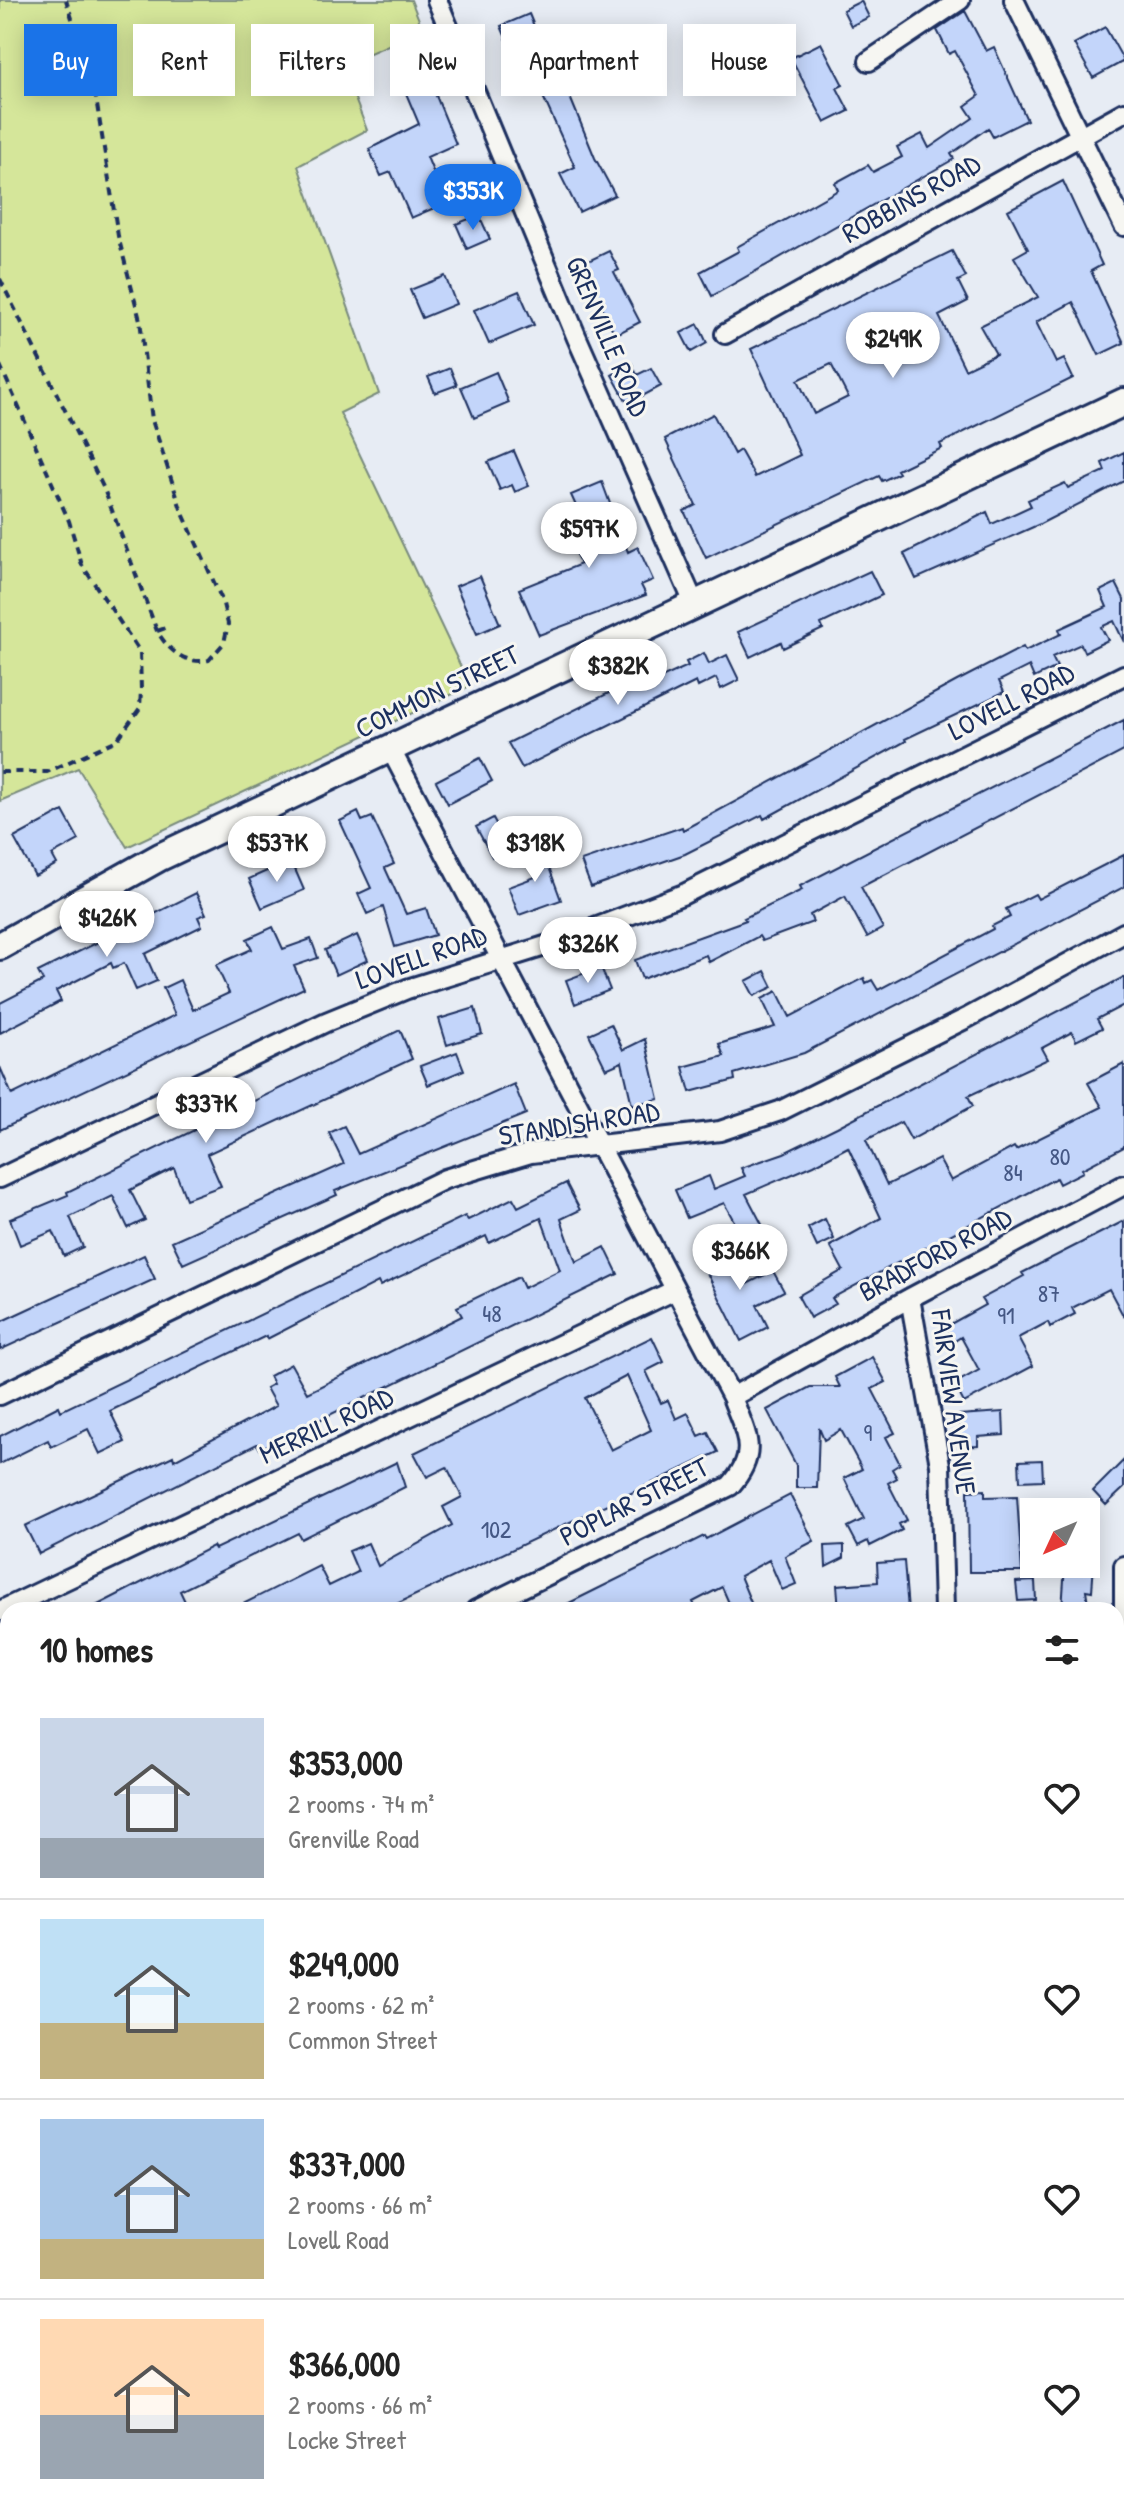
<!DOCTYPE html>
<html lang="en">
<head>
<meta charset="utf-8">
<style>
	:root { --surface:#fff; --page:#f2f2f2; --text:#222; --muted:#767676; --line:#e0e0e0; --accent:#1a73e8 }
	body { margin:0; font-family:"Patrick Hand",sans-serif; background:var(--page); color:var(--text); height:100vh; display:flex; flex-direction:column; font-size:30px; white-space:nowrap }
	* { box-sizing:border-box; margin:0 }
	p { font-size:26px; color:var(--muted) }
	.icon { flex:none; width:44px; height:44px; fill:none; stroke:currentColor; stroke-width:2; stroke-linecap:round; stroke-linejoin:round }
	.map { position:relative; flex:1; overflow:hidden }
	.panel { position:absolute; left:0px; top:1602px; width:1124px; height:914px; display:flex; flex-direction:column; background:var(--surface); border-radius:24px 24px 0 0; box-shadow:0 4px 20px #0003 }
	.panel>* { flex:none }
	.guide { position:absolute; left:24px; top:24px; width:1076px; height:72px; display:flex; gap:16px }
	.needle { width:52px; rotate:226deg }
	.controls { position:absolute; left:1020px; top:1498px; display:grid; gap:16px }
	.controls a { display:grid; place-items:center; width:80px; height:80px; border-radius:0px; background:var(--surface); box-shadow:0 4px 20px #0003; font-size:40px }
	.price { position:absolute; translate:-50% -68px; padding:0 18px; border-radius:28px; background:#fff; color:#222; font-size:26px; line-height:52px; filter:drop-shadow(0 2px 4px #0008) }
	.price::after { content:''; position:absolute; left:50%; top:48px; width:24px; height:18px; margin-left:-12px; background:inherit; clip-path:polygon(0 0,100% 0,50% 100%) }
	.price.active { background:var(--accent); color:#fff }
	ul { padding:0; list-style:none }
	li { display:flex; align-items:center; gap:24px; height:200px; padding:0 40px }
	li+li { border-top:2px solid var(--line) }
	li span { display:grid; place-items:center; flex:none; width:224px; height:160px; border-radius:0px; color:#555 }
	li>.icon { margin-inline-start:auto }
	span .icon { width:96px; height:96px; fill:#fffc; stroke-width:1 }
	li b { font-size:34px }
	h2 { display:flex; justify-content:space-between; align-items:center; height:96px; padding:0 40px; font-size:34px }
	.chip { padding:0 28px; border-radius:0px; background:var(--surface); box-shadow:0 4px 20px #0003; font-size:28px; line-height:72px }
	.chip.active { background:var(--accent); color:#fff }
	.map>svg:first-child { display:block }
	.green { fill:#d5e69a; stroke:#788a7c; stroke-width:2 }
	.building { fill:#c3d5fa; stroke:#1b2f5e; stroke-width:2; fill-rule:evenodd }
	.lines { fill:none; stroke-linecap:round; stroke-linejoin:round }
	.minor-casing { stroke:#1b2f5e; stroke-width:24 }
	.secondary-casing { stroke:#1b2f5e; stroke-width:32 }
	.path { stroke:#1b2f5e; stroke-width:4; stroke-dasharray:8 6; stroke-linecap:butt }
	.minor { stroke:#f6f6f2; stroke-width:18 }
	.secondary { stroke:#f6f6f2; stroke-width:26 }
	.labels { text-anchor:middle; dominant-baseline:central; stroke-width:6; stroke-linejoin:round; paint-order:stroke }
	.number-label { font-size:24px; fill:#455885 }
	.street-label { font-size:28px; fill:#1b2f5e; stroke:#f6f6f2 }
</style>
</head>
<body>
<div class="map">
<svg width="1124" height="2515" viewBox="0 0 1124 2515">
	<rect width="100%" height="100%" fill="#e7ecf4"/>
	<filter id="ink" filterUnits="userSpaceOnUse"><feTurbulence type="fractalNoise" baseFrequency=".0125" numOctaves="2"/><feDisplacementMap in="SourceGraphic" scale="16" xChannelSelector="R" yChannelSelector="G"/><feConvolveMatrix kernelMatrix="1 2 1 2 8 2 1 2 1" color-interpolation-filters="sRGB"/></filter>
	<g filter="url(#ink)">
		<!-- green -->
		<path class="green" d="M0 0H411L423 30 342 65 367 130 298 166 379 394 340 413 470 686 127 847 78 768 0 801Z"/>
		<!-- building -->
		<path class="building" d="M861 1 869 17 851 26 843 10Z
			M965 11 986 51 994 47 1027 120 993 137 988 128 951 154 954 159 712 296 700 272 739 251 737 247 838 190 835 183 868 165 873 172 902 157 897 147 922 134 929 148 973 118 965 106 979 96 955 51 949 54 937 30Z
			M529 14 544 50 516 62 501 26Z
			M1105 27 1124 61 1093 78 1074 44Z
			M821 43 843 85 837 88 849 111 825 123 791 58Z
			M425 69 456 144 427 157 446 203 411 218 391 172 381 176 369 149 419 124 400 79Z
			M563 80 595 158 615 195 579 212 560 174 575 167 540 90Z
			M1063 181 1102 265 1091 271 1124 343 1099 355 1073 302 1036 322 1056 363 1064 359 1073 378 940 444 942 448 897 470 899 473 882 481 879 476 706 558 684 511 696 505 665 439 713 414 734 454 740 450 755 477 800 455 751 349 952 251 966 277 958 281 968 301 939 316 965 369 996 354 980 326 1038 297 1014 257 1028 249 1008 210ZM831 364 848 397 814 414 798 380Z
			M479 215 490 239 467 249 456 224Z
			M609 251 619 270 614 272 640 322 615 335 582 264Z
			M445 276 456 304 422 318 410 290Z
			M519 291 534 325 489 344 474 310Z
			M698 324 707 343 691 352 681 333Z
			M632 364 637 375 651 368 661 386 628 404 612 375Z
			M450 368 457 385 435 393 428 377Z
			M496 372 509 403 474 418 461 387Z
			M514 451 529 486 515 492 512 485 500 490 488 462Z
			M1124 452V481L1040 524 916 579 904 554 987 512 992 524 1031 506 1028 500 1065 483 1068 488 1105 471 1102 463Z
			M602 482 628 552 638 547 653 580 641 585 646 595 539 635 519 589 581 564 566 536 585 526 571 495Z
			M870 571 882 595 821 624 823 629 783 648 781 642 750 657 738 632Z
			M480 576 500 624 477 634 456 586Z
			M1116 583 1124 599V642L1114 621 1101 627 1108 640 1084 652 1081 644 1052 657 1057 667 1034 678 1029 666 999 681 1004 692 905 739 906 741 764 819 762 815 685 854 591 887 581 861 682 827 683 830 957 681 1023 647 1025 651 1061 634 1059 629 1107 607 1100 591Z
			M704 653 709 664 727 655 739 680 721 689 716 678 698 687 696 682 522 768 508 743 653 671 657 680 688 666 686 662Z
			M1124 720V751L861 887 883 928 867 937 845 896 810 915 813 922 762 941 759 936 709 962 706 955 642 979 635 960 746 920 744 918 802 890 800 886Z
			M480 758 492 781 448 804 436 781Z
			M63 811 79 840 52 855 57 864 35 876 14 838Z
			M358 812 362 821 372 817 394 864 385 868 406 914 426 908 435 935 395 947 383 907 367 914 358 894 371 888 340 821Z
			M493 818 509 848 492 857 476 827Z
			M539 840 561 900 519 915 508 887 538 876 524 848Z
			M1124 855V887L804 1053 734 1074 735 1080 690 1092 683 1067 724 1056 719 1044 775 1027 762 999 777 991 790 1017 864 978 866 983 872 980 878 990 993 929 992 926 1010 917 1006 909 1035 894 1038 899Z
			M291 860 304 890 262 908 249 879Z
			M196 893 206 914 198 917 202 926 145 954 157 981 136 990 124 963 113 968 111 963 56 991 61 1001 0 1033V1003L43 981 38 972Z
			M273 927 283 949 311 939 318 958 294 966 304 988 0 1130V1067L12 1095 175 1015 163 988 180 980 193 1010 229 993 216 965 252 949 247 939Z
			M357 935 368 960 336 975 325 950Z
			M601 967 610 990 575 1004 566 980Z
			M765 971 773 987 754 996 746 981Z
			M1124 977V1005L1097 1019 1102 1028 1076 1041 1072 1032 1042 1048 1048 1059 968 1096 973 1106 911 1140 901 1122 866 1140 887 1185 939 1159 951 1181 1014 1147 1016 1150 1102 1107 1088 1083 1124 1064V1147L1082 1169 1083 1172 1059 1184 1056 1178 832 1298 836 1304 810 1318 798 1296 843 1270 830 1246 881 1218 848 1147 814 1165 746 1194 766 1232 746 1243 724 1203 687 1218 675 1190 709 1176 714 1189 745 1176 741 1168 784 1153 837 1127Z
			M475 1008 482 1034 447 1045 439 1019Z
			M611 1024 623 1050 645 1039 659 1099 632 1105 622 1062 606 1069 589 1034Z
			M400 1030 412 1059 207 1154 221 1186 186 1199 174 1168 130 1190 145 1220 128 1228 113 1196 70 1217 83 1247 64 1256 53 1231 20 1245 10 1219 68 1195 67 1192Z
			M457 1052 464 1070 428 1085 420 1066Z
			M514 1084 526 1114 335 1191 337 1195 183 1264 172 1241 344 1164 329 1133 344 1126 358 1154Z
			M566 1183 580 1210 561 1219 576 1262 605 1247 618 1274 260 1449 257 1444 39 1554 25 1526 173 1456 174 1460 276 1406 266 1388 273 1384 269 1376 291 1364 307 1393 462 1316 457 1307 519 1277 524 1288 560 1270 541 1218 489 1243 486 1236 380 1286 378 1282 267 1339 266 1336 110 1411 125 1442 100 1454 88 1429 51 1447 48 1440 0 1464V1436L59 1406 61 1411 465 1216 468 1220 513 1198 518 1207Z
			M825 1219 834 1239 817 1247 808 1228Z
			M1124 1221V1317L1109 1289 1072 1308 1075 1314 1050 1327 1048 1322 1018 1338 1033 1366 964 1403 954 1384 979 1370 961 1337 953 1342 945 1327 985 1305 981 1299 1024 1276 1022 1273Z
			M725 1245 747 1284 773 1271 784 1291 757 1305 768 1327 741 1341 700 1259Z
			M144 1255 155 1279 0 1350V1322Z
			M652 1337 664 1362 646 1371 661 1403 668 1400 676 1419 688 1413 699 1436 708 1432 718 1452 384 1610H231L319 1566 329 1586 358 1572 349 1551 368 1543 378 1566 452 1525 443 1507 462 1497 447 1467 427 1477 414 1453ZM627 1376 651 1430 611 1450 585 1398Z
			M872 1357 886 1382 872 1389 895 1433 886 1437 900 1464 892 1469 897 1478 888 1483 907 1520 899 1524 902 1530 870 1546 868 1541 858 1546 848 1527 864 1519 844 1478 862 1469 841 1430 824 1440 819 1428 817 1488H796V1465L767 1410 810 1387H840L835 1377Z
			M1003 1412 1004 1435 978 1437V1446L960 1447 959 1415Z
			M1042 1460 1043 1480 1020 1481 1019 1461Z
			M1124 1460V1488L1106 1505 1093 1491Z
			M397 1462 405 1487 301 1539 298 1533 180 1591 189 1610H88L213 1546 215 1549Z
			M985 1490V1497L1017 1496 1022 1572H969L968 1491Z
			M790 1495 814 1541 785 1556 796 1584 782 1590 769 1560 740 1576 752 1605 742 1610H732L722 1587 693 1602 697 1610H555L704 1536 706 1539Z
			M844 1545V1558L826 1567 825 1546Z
			M904 1561 908 1610H839L837 1585 878 1582 877 1563Z
			M1065 1564H1094L1092 1591 1086 1590 1089 1610H1062Z
			M1035 1581 1036 1600 1018 1601 1016 1582Z"/>
		<g class="lines">
			<!-- minor casing -->
			<g class="minor-casing">
				<path id="minor" d="M437 0 577 338 694 603
					M1014 0 1124 226
					M869 61 960 0
					M725 334 1124 112
					M391 750 732 1397C746 1435 760 1452 730 1486L476 1610
					M0 1178 326 1022 407 989 561 941 684 894 1124 675
					M910 1298 940 1465 944 1610
					M0 1395 445 1179 531 1153 720 1131 780 1111 969 1017 1124 933
					M732 1397 910 1298 1124 1185
					M1124 1566V1619
					M0 1611 675 1290
					M0 1843 8 1839
					M0 2106 8 2100
					M1116 2242 1124 2234
					M0 2394 8 2389
					M1116 2477 1124 2473
					M253 2515 260 2508
					M542 2515 548 2508
					M1053 2515 1065 2508"/>
			</g>
			<!-- secondary casing -->
			<g class="secondary-casing">
				<path id="secondary" d="M0 946 160 857 1124 402
					M0 1692 8 1710
					M591 2508 597 2515"/>
			</g>
			<!-- path -->
			<path class="path" d="M0 279 104 489 157 631C168 650 185 665 209 660L224 643 228 624 222 600 181 509 152 420 140 320 118 236 94 86 66 0
				M0 365 69 521 82 565 140 652 141 690 140 708 117 740 47 772H0
				M157 631 168 627"/>
			<!-- minor -->
			<use href="#minor" class="minor"/>
			<!-- secondary -->
			<use href="#secondary" class="secondary"/>
		</g>
	</g>
	<g class="labels">
		<!-- number labels -->
		<g class="number-label">
			<text x="1060" y="1156">80</text>
			<text x="1013" y="1172">84</text>
			<text x="1049" y="1293">87</text>
			<text x="492" y="1313">48</text>
			<text x="1006" y="1315">91</text>
			<text x="868" y="1432">9</text>
			<text x="496" y="1529">102</text>
		</g>
		<!-- street labels -->
		<g class="street-label">
			<text transform="translate(911 198) rotate(-29)">ROBBINS ROAD</text>
			<text transform="translate(608 336) rotate(67)">GRENVILLE ROAD</text>
			<text transform="translate(437 691) rotate(-26)">COMMON STREET</text>
			<text transform="translate(1011 701) rotate(-27)">LOVELL ROAD</text>
			<text transform="translate(421 957) rotate(-20)">LOVELL ROAD</text>
			<text transform="translate(579 1123) rotate(-9)">STANDISH ROAD</text>
			<text transform="translate(935 1254) rotate(-28)">BRADFORD ROAD</text>
			<text transform="translate(954 1402) rotate(82)">FAIRVIEW AVENUE</text>
			<text transform="translate(326 1425) rotate(-25)">MERRILL ROAD</text>
			<text transform="translate(634 1501) rotate(-27)">POPLAR STREET</text>
		</g>
	</g>
</svg>
<div class="controls">
<a><svg class="needle" viewBox="-14 -14 28 28"><path d="M0-13l5 13h-10z" fill="#e53935"/><path d="M0 13l5-13h-10z" fill="#767676"/></svg></a>
</div>
<b class="price active" style="left:473px;top:232px">$353K</b>
<b class="price" style="left:893px;top:380px">$249K</b>
<b class="price" style="left:589px;top:570px">$597K</b>
<b class="price" style="left:618px;top:707px">$382K</b>
<b class="price" style="left:277px;top:884px">$537K</b>
<b class="price" style="left:535px;top:884px">$318K</b>
<b class="price" style="left:107px;top:959px">$426K</b>
<b class="price" style="left:588px;top:985px">$326K</b>
<b class="price" style="left:206px;top:1145px">$337K</b>
<b class="price" style="left:740px;top:1292px">$366K</b>
<div class="guide">
<a class="chip active">Buy</a>
<a class="chip">Rent</a>
<a class="chip">Filters</a>
<a class="chip">New</a>
<a class="chip">Apartment</a>
<a class="chip">House</a>
</div>
<section class="panel">
<h2>10 homes<svg class="icon" aria-label="filters" viewBox="0 0 24 24"><path d="M4 7h16M4 17h16"/><circle cx="9" cy="7" r="2"/><circle cx="15" cy="17" r="2"/></svg></h2>
<ul>
<li><span style="background:linear-gradient(#c9d6e8 75%,#9aa5b1 0)"><svg class="icon" aria-label="home" viewBox="0 0 24 24"><path d="M3 11l9-7 9 7M6 9v11h12V9"/></svg></span><div><b>$353,000</b><p>2 rooms · 74 m²</p><p>Grenville Road</p></div><svg class="icon" aria-label="heart" viewBox="0 0 24 24"><path d="M12 20l-8-8c-3-5 5-10 8-4 3-6 11-1 8 4z"/></svg></li>
<li><span style="background:linear-gradient(#bfe0f5 65%,#c2b280 0)"><svg class="icon" aria-label="home" viewBox="0 0 24 24"><path d="M3 11l9-7 9 7M6 9v11h12V9"/></svg></span><div><b>$249,000</b><p>2 rooms · 62 m²</p><p>Common Street</p></div><svg class="icon" aria-label="heart" viewBox="0 0 24 24"><path d="M12 20l-8-8c-3-5 5-10 8-4 3-6 11-1 8 4z"/></svg></li>
<li><span style="background:linear-gradient(#a9c7e8 75%,#c2b280 0)"><svg class="icon" aria-label="home" viewBox="0 0 24 24"><path d="M3 11l9-7 9 7M6 9v11h12V9"/></svg></span><div><b>$337,000</b><p>2 rooms · 66 m²</p><p>Lovell Road</p></div><svg class="icon" aria-label="heart" viewBox="0 0 24 24"><path d="M12 20l-8-8c-3-5 5-10 8-4 3-6 11-1 8 4z"/></svg></li>
<li><span style="background:linear-gradient(#ffd9b3 60%,#9aa5b1 0)"><svg class="icon" aria-label="home" viewBox="0 0 24 24"><path d="M3 11l9-7 9 7M6 9v11h12V9"/></svg></span><div><b>$366,000</b><p>2 rooms · 66 m²</p><p>Locke Street</p></div><svg class="icon" aria-label="heart" viewBox="0 0 24 24"><path d="M12 20l-8-8c-3-5 5-10 8-4 3-6 11-1 8 4z"/></svg></li>
</ul>
</section>
</div>
</body>
</html>
